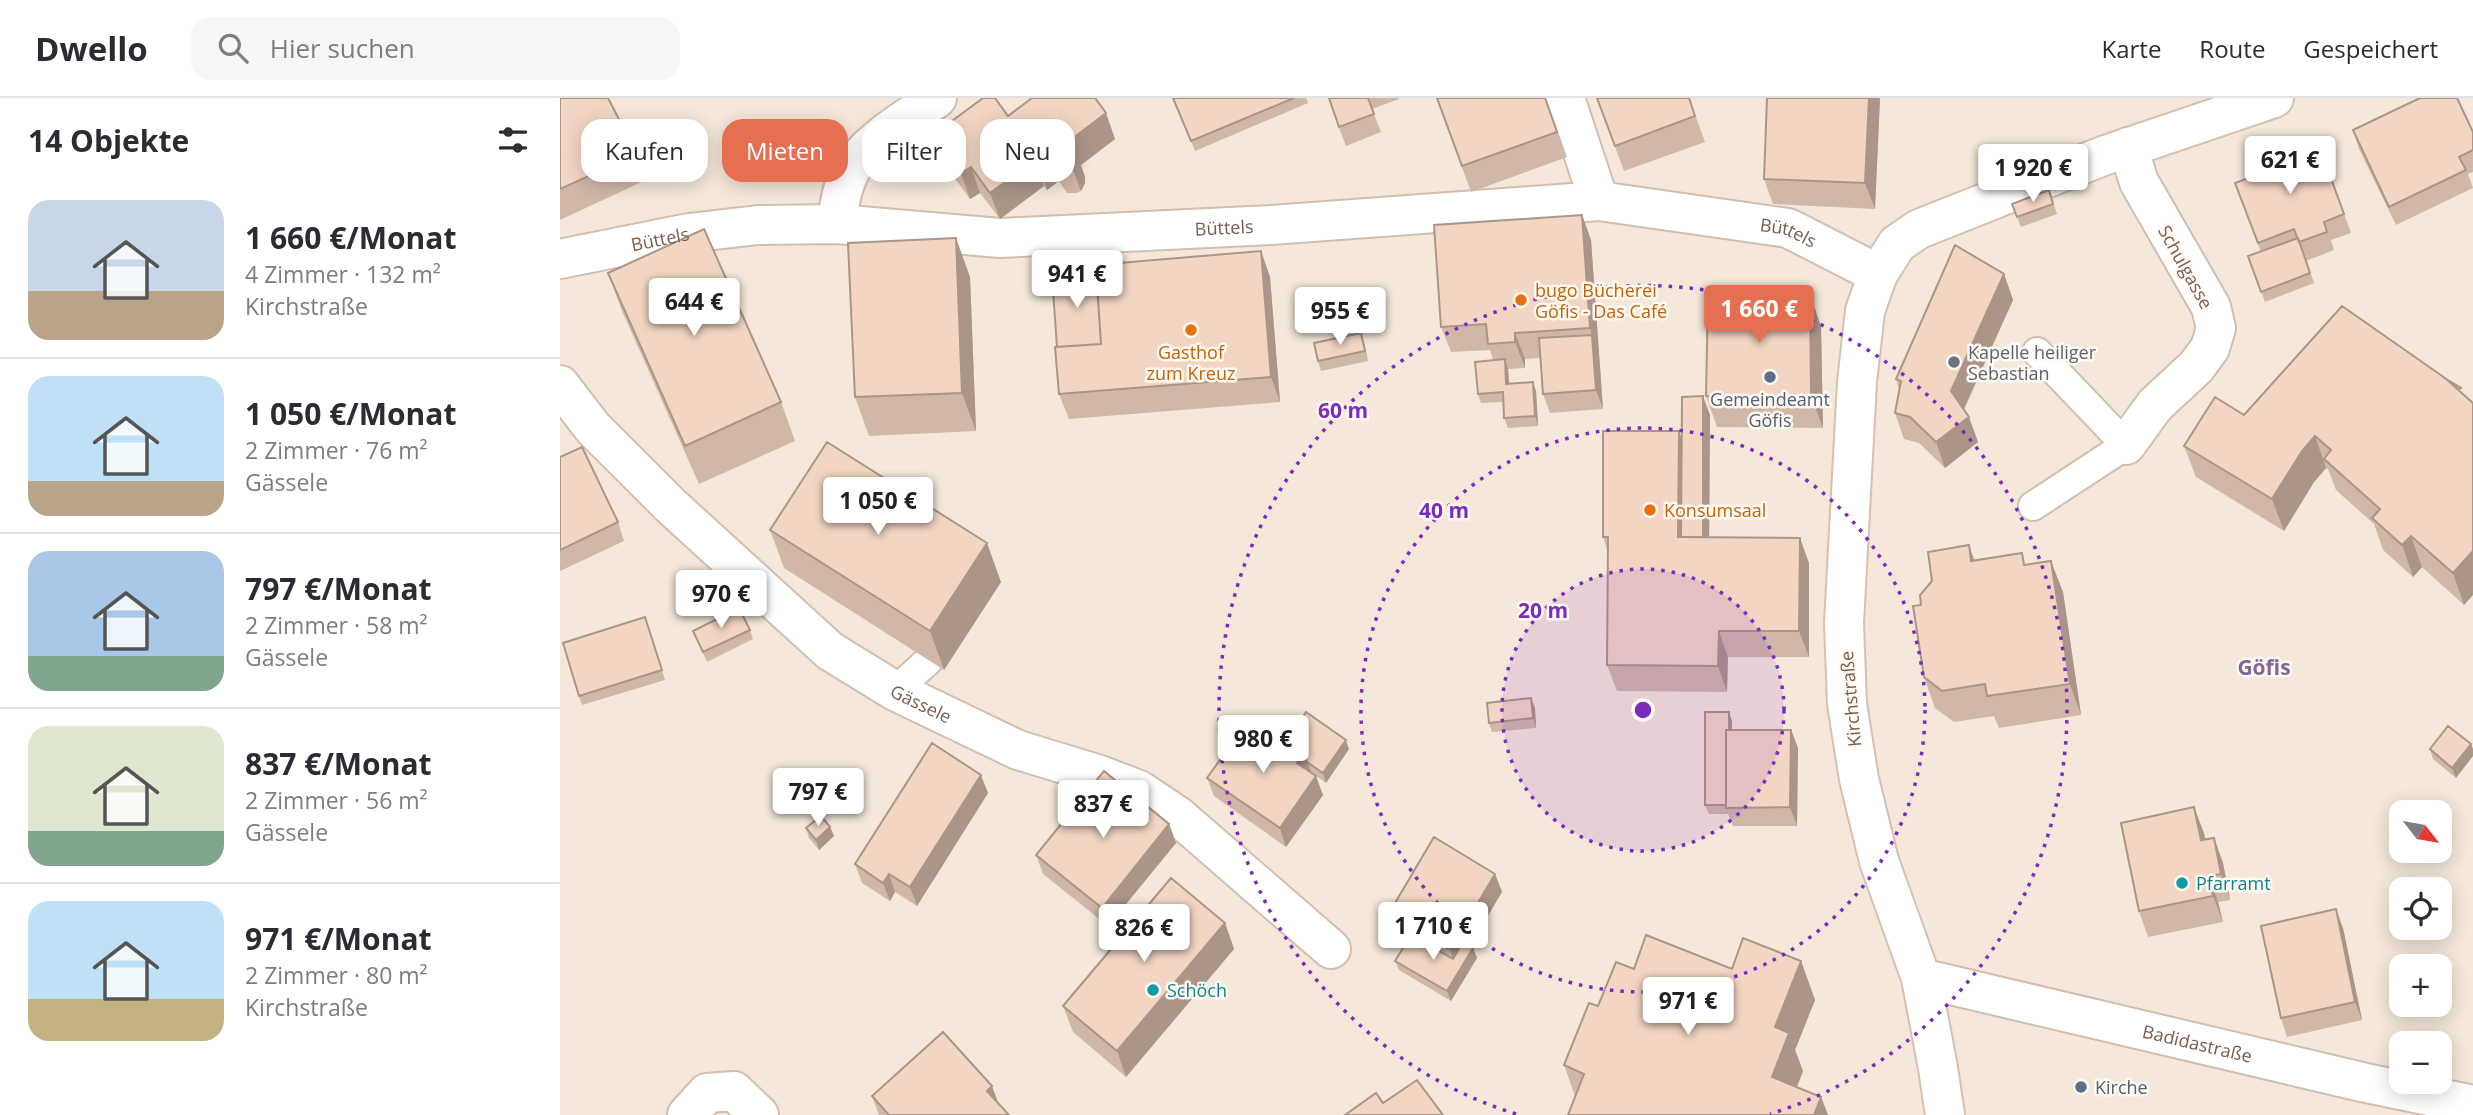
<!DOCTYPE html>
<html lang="de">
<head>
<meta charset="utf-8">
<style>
	:root { --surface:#fff; --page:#f7f7f7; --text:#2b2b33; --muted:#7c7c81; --line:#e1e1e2; --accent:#e76f51 }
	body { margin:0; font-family:"Open Sans",sans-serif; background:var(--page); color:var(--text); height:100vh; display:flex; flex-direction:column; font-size:26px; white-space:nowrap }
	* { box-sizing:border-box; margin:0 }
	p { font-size:23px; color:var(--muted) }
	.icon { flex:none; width:38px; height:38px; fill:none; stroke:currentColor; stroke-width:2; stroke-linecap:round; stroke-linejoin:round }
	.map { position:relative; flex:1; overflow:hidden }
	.sheet { display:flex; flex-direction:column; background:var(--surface); width:560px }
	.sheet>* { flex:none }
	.top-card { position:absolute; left:21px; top:21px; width:665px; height:63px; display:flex; gap:14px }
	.needle { width:46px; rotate:121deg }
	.controls { position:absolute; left:1829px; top:702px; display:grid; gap:14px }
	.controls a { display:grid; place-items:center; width:63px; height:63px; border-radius:14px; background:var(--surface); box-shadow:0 4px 18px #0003; font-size:35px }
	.price { position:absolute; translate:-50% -60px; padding:0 16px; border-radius:7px; background:#fff; color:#222; font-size:23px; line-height:46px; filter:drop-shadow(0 2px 4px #0008) }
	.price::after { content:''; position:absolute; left:50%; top:42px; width:21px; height:16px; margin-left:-10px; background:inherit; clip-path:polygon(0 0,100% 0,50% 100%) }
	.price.current { background:var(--accent); color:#fff }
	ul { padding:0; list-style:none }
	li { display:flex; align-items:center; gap:21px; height:175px; padding:0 28px }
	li+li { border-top:2px solid var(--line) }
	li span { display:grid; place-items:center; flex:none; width:196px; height:140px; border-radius:21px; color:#555 }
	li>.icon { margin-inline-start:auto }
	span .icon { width:84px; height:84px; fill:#fffc; stroke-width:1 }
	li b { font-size:30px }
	h2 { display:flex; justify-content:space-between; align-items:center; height:84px; padding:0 28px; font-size:30px }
	.pill { padding:0 24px; border-radius:21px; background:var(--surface); box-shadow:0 4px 18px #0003; font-size:24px; line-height:63px }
	.pill.current { background:var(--accent); color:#fff }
	header { display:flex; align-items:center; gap:42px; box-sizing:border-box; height:98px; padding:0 35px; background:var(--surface); border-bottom:2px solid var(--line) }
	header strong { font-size:33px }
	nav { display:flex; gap:38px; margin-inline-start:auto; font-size:24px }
	.search { width:490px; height:63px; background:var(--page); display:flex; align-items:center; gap:18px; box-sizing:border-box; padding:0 24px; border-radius:21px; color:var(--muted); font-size:26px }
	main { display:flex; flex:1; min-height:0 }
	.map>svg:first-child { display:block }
	.residential { fill:#f5e8da; fill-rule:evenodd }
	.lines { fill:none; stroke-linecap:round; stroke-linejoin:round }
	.service-casing { stroke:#d1beb0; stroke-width:32 }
	.minor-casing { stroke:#d1beb0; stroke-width:42 }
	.secondary-casing { stroke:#d6c0b0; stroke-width:42 }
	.service { stroke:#fff; stroke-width:28 }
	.minor { stroke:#fff; stroke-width:38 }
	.secondary { stroke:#fff; stroke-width:38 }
	.wall { fill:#d1b7a8 }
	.shaded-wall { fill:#aa9588 }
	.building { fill:#f3d5c3; stroke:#aa9588; stroke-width:2 }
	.ring { fill:none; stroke:#7b2cbf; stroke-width:3.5; stroke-dasharray:3.5 7 }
	.food-dot { fill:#e8710a; stroke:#fffaf3; stroke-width:2.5 }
	.worship-dot { fill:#6b7280; stroke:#fffaf3; stroke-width:2.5 }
	.service-dot { fill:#5c6f8a; stroke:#fffaf3; stroke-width:2.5 }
	.culture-dot { fill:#0f9aa8; stroke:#fffaf3; stroke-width:2.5 }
	.labels { text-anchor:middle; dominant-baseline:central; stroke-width:5; stroke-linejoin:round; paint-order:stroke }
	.street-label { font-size:18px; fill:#7a5c4d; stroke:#fffaf3 }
	.food-label { font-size:18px; fill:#c56008; stroke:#fffaf3; text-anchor:start }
	.worship-label { font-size:18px; fill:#5b616d; stroke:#fffaf3; text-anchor:start }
	.service-label { font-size:18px; fill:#4e5e75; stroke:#fffaf3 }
	.culture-label { font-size:18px; fill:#0d838f; stroke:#fffaf3; text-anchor:start }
	.quarter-label { font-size:21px; font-weight:bold; fill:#846695; stroke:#fffaf3 }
	.centre { fill:#7b2cbf; stroke:#fffaf3; stroke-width:3.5 }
	.ring-label { font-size:21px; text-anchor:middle; font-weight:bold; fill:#7b2cbf; stroke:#fffaf3; stroke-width:5; stroke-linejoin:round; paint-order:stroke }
</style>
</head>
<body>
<header>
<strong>Dwello</strong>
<div class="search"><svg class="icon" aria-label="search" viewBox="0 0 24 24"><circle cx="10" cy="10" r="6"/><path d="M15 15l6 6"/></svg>Hier suchen</div>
<nav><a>Karte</a><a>Route</a><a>Gespeichert</a></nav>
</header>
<main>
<section class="sheet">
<h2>14 Objekte<svg class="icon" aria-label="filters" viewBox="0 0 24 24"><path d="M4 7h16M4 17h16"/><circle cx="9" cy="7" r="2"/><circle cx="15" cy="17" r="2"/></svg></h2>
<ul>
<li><span style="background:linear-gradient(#c9d6e8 65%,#b9a48a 0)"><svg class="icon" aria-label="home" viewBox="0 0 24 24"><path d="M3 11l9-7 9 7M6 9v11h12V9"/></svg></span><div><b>1 660 €/Monat</b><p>4 Zimmer · 132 m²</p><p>Kirchstraße</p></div></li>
<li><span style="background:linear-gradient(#bfe0f5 75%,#b9a48a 0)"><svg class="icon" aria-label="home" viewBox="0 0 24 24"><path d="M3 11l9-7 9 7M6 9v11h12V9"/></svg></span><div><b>1 050 €/Monat</b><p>2 Zimmer · 76 m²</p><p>Gässele</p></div></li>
<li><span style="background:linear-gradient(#a9c7e8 75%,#7fa58c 0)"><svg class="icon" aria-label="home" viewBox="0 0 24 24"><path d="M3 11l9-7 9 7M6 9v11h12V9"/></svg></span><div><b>797 €/Monat</b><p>2 Zimmer · 58 m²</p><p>Gässele</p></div></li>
<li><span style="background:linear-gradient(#dfe7d0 75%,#7fa58c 0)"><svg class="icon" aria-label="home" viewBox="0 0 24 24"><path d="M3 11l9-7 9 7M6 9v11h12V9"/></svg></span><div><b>837 €/Monat</b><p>2 Zimmer · 56 m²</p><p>Gässele</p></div></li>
<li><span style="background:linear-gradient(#bfe0f5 70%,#c2b280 0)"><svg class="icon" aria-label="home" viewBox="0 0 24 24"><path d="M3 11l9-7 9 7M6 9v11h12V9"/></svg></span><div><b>971 €/Monat</b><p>2 Zimmer · 80 m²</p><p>Kirchstraße</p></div></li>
</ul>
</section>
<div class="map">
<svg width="1913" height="1017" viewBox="0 0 1913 1017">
	<rect width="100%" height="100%" fill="#fdf6ec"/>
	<!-- residential -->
	<path class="residential" d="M0 0H1913V1017H0ZM1841 714H1880V752H1841ZM1841 791H1880V830H1841ZM1841 868H1880V906H1841ZM1841 945H1880V984H1841Z"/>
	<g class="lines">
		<!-- service casing -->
		<g class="service-casing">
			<path id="service" d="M1473 408 1566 347 1477 254
				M335 593 368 563"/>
		</g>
		<!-- minor casing -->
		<g class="minor-casing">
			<g id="minor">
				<path d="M1005 0 1039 103"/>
				<path d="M277 126C279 105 283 81 296 64 316 38 349 19 377 0"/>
				<path id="s1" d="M0 161 129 135 198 127 277 126 440 140 711 127 1039 103 1228 130 1318 176"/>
				<path id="s2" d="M0 287 33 330 110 407 270 553 335 593 458 652 540 677 579 692 618 718 771 851"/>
				<path d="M1566 347 1595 307 1636 269 1650 250 1656 230 1651 209 1579 84 1568 49"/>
				<path id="s3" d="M1361 880 1806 985 1913 1007"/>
				<path d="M127 1017 147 995 174 993 199 1017"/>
			</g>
		</g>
		<!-- secondary casing -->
		<g class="secondary-casing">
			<path id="secondary" d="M1385 1017 1378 970 1361 880 1319 763 1299 681 1287 606 1284 525 1297 284 1305 213 1318 176 1337 146 1359 131 1543 58 1714 0"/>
		</g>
		<!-- service -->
		<use href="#service" class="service"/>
		<!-- minor -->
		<use href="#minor" class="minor"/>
		<!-- secondary -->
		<use href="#secondary" class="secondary"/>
	</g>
	<!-- wall -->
	<path class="wall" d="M0 0 77 56 86 82 0 122Z
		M613 0H746L748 5 635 53Z
		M768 0H838L839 1 812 11 821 34 786 48Z
		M877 0H986L1007 59 911 94Z
		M1037 0H1129L1145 44 1064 73Z
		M1320 0 1315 111 1213 106 1204 81Z
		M448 18 555 41 521 67 525 79V85L521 93 517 95H507L499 83 487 92 484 88 440 121 420 95 410 101 382 63 373 37Z
		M1793 32 1913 34V74L1908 76 1913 90 1836 127 1799 51Z
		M1761 53 1791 135 1771 142 1774 152 1746 163 1745 159 1754 185 1705 204 1688 158 1701 154 1675 85Z
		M1489 92 1497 116 1461 129 1452 106Z
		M1022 117 1031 142 1043 311 990 315 983 296 981 260 965 261V270L948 271 949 286 976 293 978 328 948 330 944 320 943 304 921 305 918 296 933 262 930 252 891 254 881 229Z
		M701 153 710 179 720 304 509 321 499 296 497 249 536 174Z
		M48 175 221 304 235 343 139 386 62 213Z
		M1444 176 1453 202 1404 312 1418 344 1385 370 1359 345 1344 341 1335 315 1339 291 1336 281Z
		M410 179 416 333 309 338 295 299Z
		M1261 228 1263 330 1157 329 1146 298Z
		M801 235 808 263 761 273 758 263Z
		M1883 279 1904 507 1862 469 1853 479 1823 452 1814 426 1776 392 1768 371 1766 370 1754 384 1724 433 1636 379 1624 348 1684 317Z
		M1150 317 1149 439 1249 465V559H1168L1167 594 1057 593 1047 567 1048 454 1043 439 1122 341Z
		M0 359 58 424 64 443 0 473Z
		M210 432 441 484 384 572 224 470Z
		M1415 463 1466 467 1503 494 1521 617 1439 630 1434 618 1394 624 1375 610 1364 579Z
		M88 529 105 582 22 607 19 598Z
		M190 532 193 541 147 564 133 533Z
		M971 600 975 610 976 630 932 634 929 625Z
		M1172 623V632H1231L1238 650 1237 728H1173L1168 716H1149L1145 707Z
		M1888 628 1896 680 1873 661 1870 651Z
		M707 643 727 644 789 651 766 685 751 674 763 697 726 749 654 698 647 680Z
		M428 695 357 808 335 794 330 803 302 785 295 766Z
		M1634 709 1645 741 1654 740 1663 765 1670 802 1658 804 1663 824 1588 839 1579 813Z
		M609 726 616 745 548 828 483 776 476 757Z
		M270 729 274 738 259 752 249 740 246 730Z
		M935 776 942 794 910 848 913 850 917 860 891 903 839 872 835 863 847 842 835 835 828 817Z
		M665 825 674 851 566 979 513 934 503 908Z
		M1783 830 1802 922 1727 939 1721 920Z
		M1241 863 1255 902 1235 952 1243 973 1237 989 1261 999 1268 1017H1008L1015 998 1004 967 1038 908 1074 871H1172Z
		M312 998 438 1005 449 1017H319Z"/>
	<!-- shaded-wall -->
	<path class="shaded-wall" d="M1309 0H1320L1315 111 1305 85Z
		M546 15 555 41 521 67 525 79V85L521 93 511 67 508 44Z
		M490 58 499 83 487 92 478 66Z
		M475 62 484 88 440 121 430 95Z
		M411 69 420 95 410 101 401 75Z
		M1022 117 1031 142 1043 311 1036 292 1032 237 1030 230Z
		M396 140 410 179 416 333 402 295Z
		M701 153 710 179 720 304 711 279Z
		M1444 176 1453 202 1400 319 1391 293Z
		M1250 197 1261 228 1263 330 1251 299Z
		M801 235 804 244 808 263 805 253Z
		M955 235 965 261V270L955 244Z
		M945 261 948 271 950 296 946 286Z
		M973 284 976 293 978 328 975 318Z
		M1143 298 1150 317 1149 465 1143 447Z
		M1409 319 1418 344 1385 370 1376 344Z
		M1119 333 1128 359V447L1118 439Z
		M1755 338 1766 370 1754 384 1724 433 1712 401 1742 353Z
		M1851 438 1862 469 1853 479 1842 447Z
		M1240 440 1249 465V559L1239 533Z
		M427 445 441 484 384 572 370 533Z
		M1409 447 1420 479 1411 463Z
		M1913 453V497L1904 507 1893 475Z
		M1491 463 1503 494 1521 617 1510 586Z
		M1159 533 1168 559 1167 594 1158 568Z
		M971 600 975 610 976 630 973 620Z
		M1169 614 1172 623V710L1169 707Z
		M1231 632 1238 650 1237 728 1230 709Z
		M786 642 789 651 766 685 763 675Z
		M1911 646 1913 651V658L1896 680 1892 670Z
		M744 656 751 674 737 665Z
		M421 677 428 695 357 808 350 789Z
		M756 678 763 697 726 749 720 730Z
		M1634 709 1644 735 1651 768 1641 742Z
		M609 726 616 745 548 828 542 810Z
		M270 729 274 738 259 752 256 742Z
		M1654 740 1663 765 1670 802 1661 776Z
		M329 776 335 794 330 803 323 785Z
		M935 776 942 794 896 871 890 852Z
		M1649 778 1658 804 1663 824 1653 798Z
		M1776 811 1783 830 1802 922 1795 904Z
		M665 825 674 851 566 979 557 953Z
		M913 850 917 860 891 903 887 893Z
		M1241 863 1255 902 1235 952 1243 973 1226 1017 1212 979 1215 929Z
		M432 988 439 1007 427 993Z
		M1261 999 1268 1017H1254Z"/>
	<!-- building -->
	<path class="building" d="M0 0H48L77 56 0 91Z
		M423 0H435L448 18 472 0H535L546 15 508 44 516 53V59L511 67 507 69H497L490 58 478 66 475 62 430 95 411 69 401 75 373 37Z
		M613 0H734L631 43Z
		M769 0H808L814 16 779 29Z
		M877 0H985L997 34 902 68Z
		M1037 0H1129L1135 18 1055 48Z
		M1207 0H1309L1305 85 1204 81Z
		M1860 0H1897L1913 34V52L1899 59 1906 72 1829 109 1793 32Z
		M1736 51 1740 61 1761 53 1784 116 1764 124 1767 134 1739 144 1734 131 1698 145 1675 85 1691 79 1687 69Z
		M1489 92 1493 106 1457 119 1452 106Z
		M1022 117 1030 230 955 235V244L928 246 926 226 881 229 874 127Z
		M144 131 221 304 125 348 48 175Z
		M396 140 402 295 295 299 288 145Z
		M1738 140 1750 175 1701 194 1688 158Z
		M1395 147 1444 176 1391 293 1409 319 1376 344 1350 319 1335 315 1341 283 1336 281Z
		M701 153 711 279 499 296 495 249 541 246 536 167Z
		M536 174 541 246 497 249 492 178Z
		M1148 195 1250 197 1251 299 1146 298Z
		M1782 208 1885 280 1913 305V453L1893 475 1851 438 1842 447 1812 420 1820 411 1764 361 1771 352 1755 338 1742 353 1712 401 1624 348 1655 299 1684 317Z
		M801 235 805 253 758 263 754 245Z
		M1032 237 1036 292 983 296 979 240Z
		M945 261 946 286 973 284 975 318 944 320 943 294 918 296 915 264Z
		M1883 279 1901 290 1899 292 1885 280Z
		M1143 298V439H1121L1122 299Z
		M1043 333H1119L1118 439 1240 440 1239 533H1159L1158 568 1047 567 1048 439H1043Z
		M267 344 427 445 370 533 210 432Z
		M22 349 58 424 0 452V359Z
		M1409 447 1411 463 1462 455 1464 467 1491 463 1510 586 1427 598 1425 586 1382 593 1364 579 1353 508 1361 507 1360 497 1372 483 1368 454Z
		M179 510 190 532 143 554 133 533Z
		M85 519 102 572 19 598 3 545Z
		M971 600 973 620 929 625 927 605Z
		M746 614 786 642 763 675 747 664 744 656 727 644Z
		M1145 614H1169V632H1166V707H1145Z
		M685 627 707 643 713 634 744 656 737 665 756 678 720 730 647 680Z
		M1888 628 1911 646 1892 670 1870 651Z
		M1166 632H1231L1230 709 1166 710Z
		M372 645 421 677 350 789 329 776 323 785 295 766Z
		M544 673 609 726 542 810 476 757Z
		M1634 709 1641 742 1654 740 1661 776 1649 778 1653 798 1579 813 1561 725Z
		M261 718 270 729 256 742 246 730Z
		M874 739 935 776 890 852 828 817Z
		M611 780 665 825 557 953 503 908Z
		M1776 811 1795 904 1721 920 1701 828Z
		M851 837 893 861 903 844 913 850 887 893 835 863Z
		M1086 837 1172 871 1183 840 1241 863 1215 929 1229 935 1212 979 1261 999 1254 1017H1008L1024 976 1004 967 1029 905 1038 908 1056 864 1074 871Z
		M383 934 432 988 427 993 449 1017H329L312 998Z
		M857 982 883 1017H785L816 995 823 1005Z"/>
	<!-- distance rings -->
	<circle cx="1083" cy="612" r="141" fill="#7b2cbf" fill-opacity=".12"/>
	<g class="ring">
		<circle cx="1083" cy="612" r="141"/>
		<circle cx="1083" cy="612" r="282"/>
		<path d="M956 1016A424 424 0 1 1 1210 1016"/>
	</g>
	<!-- markers -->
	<g class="food-dot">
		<circle cx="961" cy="202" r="7"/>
		<circle cx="631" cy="232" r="7"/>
		<circle cx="1090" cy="412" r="7"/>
	</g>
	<circle class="worship-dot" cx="1394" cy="264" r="7"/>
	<g class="service-dot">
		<circle cx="1210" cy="279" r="7"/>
		<circle cx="1521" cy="989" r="7"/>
	</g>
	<g class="culture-dot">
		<circle cx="1622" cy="785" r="7"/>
		<circle cx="593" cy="892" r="7"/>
	</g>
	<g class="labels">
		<!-- street labels -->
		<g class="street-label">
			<text stroke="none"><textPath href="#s1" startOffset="668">Büttels</textPath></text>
			<text stroke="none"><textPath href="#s1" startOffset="1236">Büttels</textPath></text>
			<text stroke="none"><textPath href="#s1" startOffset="102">Büttels</textPath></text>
			<text transform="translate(1626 169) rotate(61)">Schulgasse</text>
			<text transform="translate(1290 601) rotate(-95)">Kirchstraße</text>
			<text stroke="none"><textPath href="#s2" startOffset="485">Gässele</textPath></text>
			<text stroke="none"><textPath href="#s3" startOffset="284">Badidastraße</textPath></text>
		</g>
		<!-- food labels -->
		<g class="food-label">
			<text x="975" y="192">bugo Bücherei<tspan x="975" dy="21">Göfis - Das Café</tspan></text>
			<text x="631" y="254" text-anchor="middle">Gasthof<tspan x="631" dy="21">zum Kreuz</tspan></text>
			<text x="1104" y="412">Konsumsaal</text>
		</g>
		<!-- worship labels -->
		<g class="worship-label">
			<text x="1408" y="254">Kapelle heiliger<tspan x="1408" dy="21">Sebastian</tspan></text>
		</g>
		<!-- service labels -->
		<g class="service-label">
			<text x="1210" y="301">Gemeindeamt<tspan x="1210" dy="21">Göfis</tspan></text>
			<text x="1535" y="989" text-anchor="start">Kirche</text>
		</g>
		<!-- culture labels -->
		<g class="culture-label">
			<text x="1636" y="785">Pfarramt</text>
			<text x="607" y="892">Schöch</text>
		</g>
		<!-- quarter labels -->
		<g class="quarter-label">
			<text x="1704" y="569">Göfis</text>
		</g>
	</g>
	<circle cx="1083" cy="612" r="10" class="centre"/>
	<g class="ring-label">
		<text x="783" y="320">60 m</text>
		<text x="884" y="420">40 m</text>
		<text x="983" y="520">20 m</text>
	</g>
</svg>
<div class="controls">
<a><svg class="needle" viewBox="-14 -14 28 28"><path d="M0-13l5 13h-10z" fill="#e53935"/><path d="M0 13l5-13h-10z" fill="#7c7c81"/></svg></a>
<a><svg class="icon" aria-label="locate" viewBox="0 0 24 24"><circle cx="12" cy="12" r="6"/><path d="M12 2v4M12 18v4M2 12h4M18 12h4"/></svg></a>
<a>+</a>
<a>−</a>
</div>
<b class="price" style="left:1730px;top:98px">621 €</b>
<b class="price" style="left:1473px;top:106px">1 920 €</b>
<b class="price" style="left:517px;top:212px">941 €</b>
<b class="price" style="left:134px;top:240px">644 €</b>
<b class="price current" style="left:1199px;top:247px">1 660 €</b>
<b class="price" style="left:780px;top:249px">955 €</b>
<b class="price" style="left:318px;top:439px">1 050 €</b>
<b class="price" style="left:161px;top:532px">970 €</b>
<b class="price" style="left:703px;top:677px">980 €</b>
<b class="price" style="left:258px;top:730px">797 €</b>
<b class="price" style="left:543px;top:742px">837 €</b>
<b class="price" style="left:873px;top:864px">1 710 €</b>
<b class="price" style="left:584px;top:866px">826 €</b>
<b class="price" style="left:1128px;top:939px">971 €</b>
<div class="top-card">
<a class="pill">Kaufen</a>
<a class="pill current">Mieten</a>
<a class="pill">Filter</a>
<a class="pill">Neu</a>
</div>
</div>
</main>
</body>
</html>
